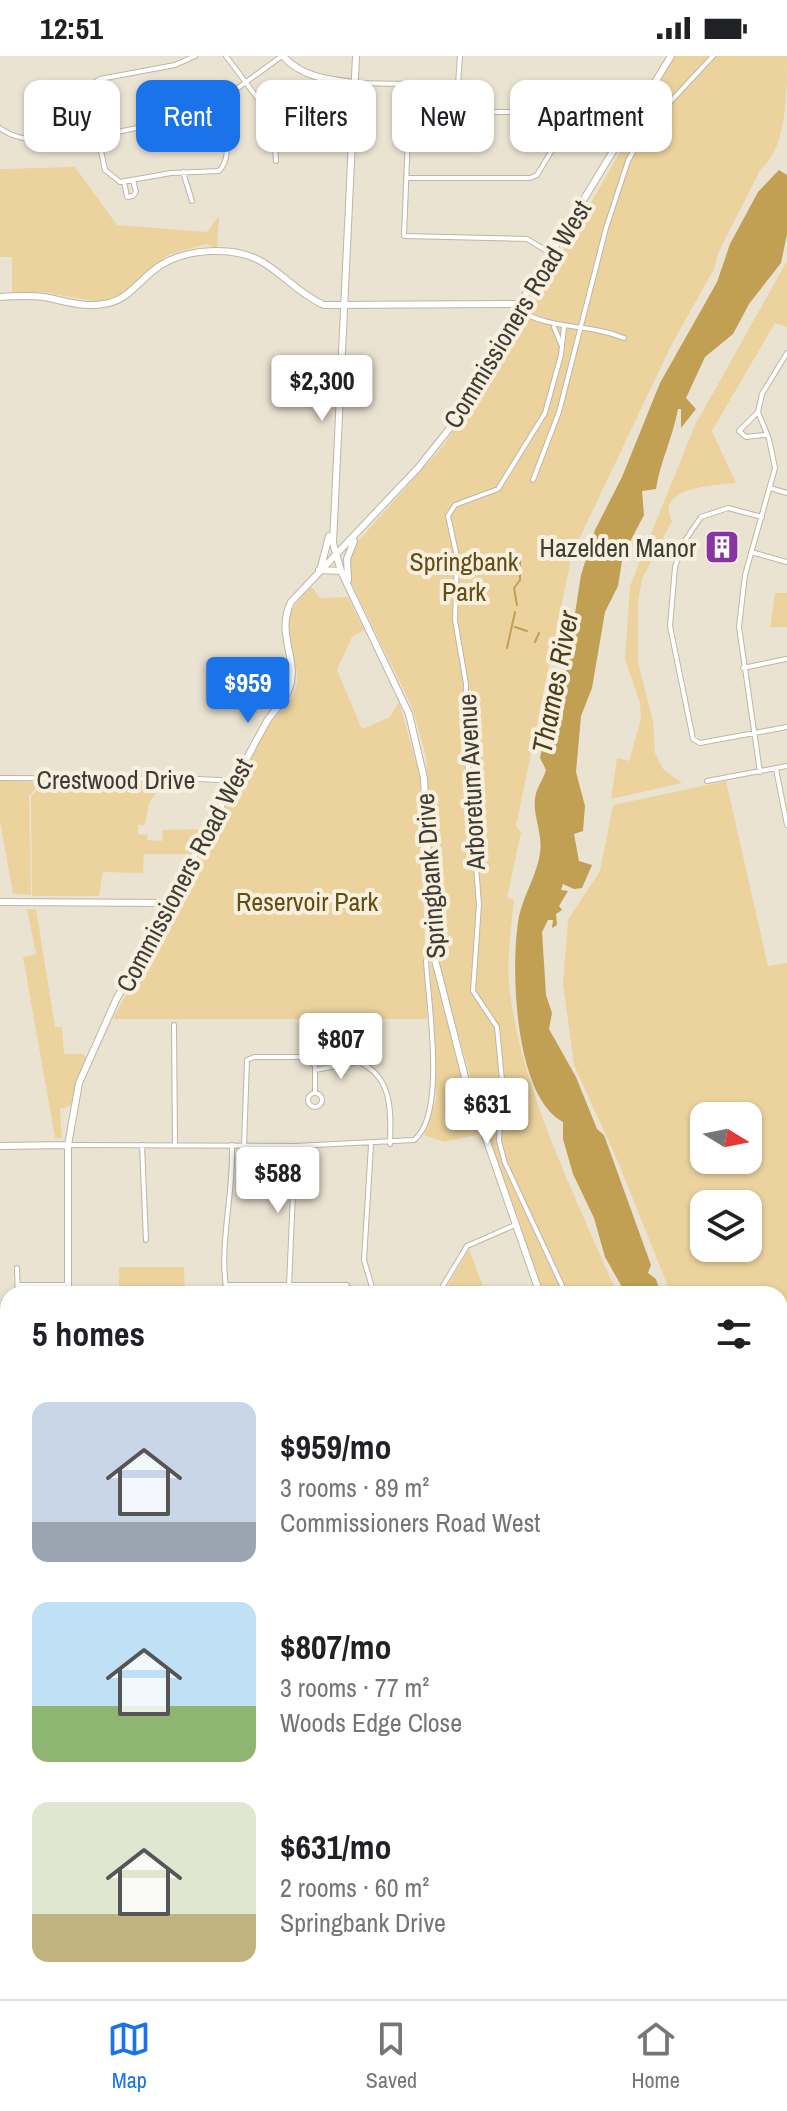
<!DOCTYPE html>
<html lang="en">
<head>
<meta charset="utf-8">
<style>
	:root { --surface:#fff; --page:#f6f6f6; --text:#202124; --muted:#757577; --line:#e0e0e0; --accent:#1a73e8 }
	body { margin:0; font-family:"Archivo Narrow",sans-serif; background:var(--page); color:var(--text); height:100vh; display:flex; flex-direction:column; font-size:30px; white-space:nowrap }
	* { box-sizing:border-box; margin:0 }
	p { font-size:26px; color:var(--muted) }
	.icon { flex:none; width:44px; height:44px; fill:none; stroke:currentColor; stroke-width:2; stroke-linecap:round; stroke-linejoin:round }
	.map { position:relative; flex:1; overflow:hidden }
	.details { position:absolute; left:0px; top:1230px; width:788px; height:714px; display:flex; flex-direction:column; background:var(--surface); border-radius:24px 24px 0 0; box-shadow:0 2px 6px #0004 }
	.details>* { flex:none }
	.top-card { position:absolute; left:24px; top:24px; width:740px; height:72px; display:flex; gap:16px }
	.needle { width:52px; rotate:100deg }
	.controls { position:absolute; left:690px; top:1046px; display:grid; gap:16px }
	.controls a { display:grid; place-items:center; width:72px; height:72px; border-radius:16px; background:var(--surface); box-shadow:0 2px 6px #0004; font-size:40px }
	.price { position:absolute; translate:-50% -68px; padding:0 18px; border-radius:8px; background:#fff; color:#222; font-size:26px; line-height:52px; filter:drop-shadow(0 2px 4px #0008) }
	.price::after { content:''; position:absolute; left:50%; top:48px; width:24px; height:18px; margin-left:-12px; background:inherit; clip-path:polygon(0 0,100% 0,50% 100%) }
	.price.current { background:var(--accent); color:#fff }
	ul { padding:0; list-style:none }
	li { display:flex; align-items:center; gap:24px; height:200px; padding:0 32px }
	li span { display:grid; place-items:center; flex:none; width:224px; height:160px; border-radius:16px; color:#555 }
	li>.icon { margin-inline-start:auto }
	span .icon { width:96px; height:96px; fill:#fffc; stroke-width:1 }
	li b { font-size:34px }
	h2 { display:flex; justify-content:space-between; align-items:center; height:96px; padding:0 32px; font-size:34px }
	.tag { padding:0 28px; border-radius:16px; background:var(--surface); box-shadow:0 2px 6px #0004; font-size:28px; line-height:72px }
	.tag.current { background:var(--accent); color:#fff }
	.status { display:flex; justify-content:space-between; align-items:center; height:56px; padding:0 40px; background:var(--surface); direction:ltr }
	.status svg { height:22px; fill:currentColor }
	.tab-bar { display:flex; justify-content:space-around; align-items:center; height:112px; border-top:2px solid var(--line); background:var(--surface); font-size:22px; color:var(--muted) }
	.tab-bar a { display:grid; justify-items:center; gap:4px }
	.tab-bar .current { color:var(--accent) }
	.map>svg:first-child { display:block }
	.green { fill:#ecd39e; fill-rule:evenodd }
	.water { fill:#c19f53 }
	.lines { fill:none; stroke-linecap:round; stroke-linejoin:round }
	.stream { stroke:#c19f53; stroke-width:2 }
	.street-casing { stroke:#bdb6a6; stroke-width:6 }
	.secondary-casing { stroke:#bdb6a6; stroke-width:8 }
	.primary-casing { stroke:#8d6a96; stroke-width:10 }
	.street { stroke:#fff; stroke-width:4 }
	.secondary { stroke:#fff; stroke-width:6 }
	.primary { stroke:#d4b4e0; stroke-width:8 }
	.labels { text-anchor:middle; dominant-baseline:central; stroke-width:8; stroke-linejoin:round; paint-order:stroke }
	.street-label { font-size:26px; fill:#3f3c35; stroke:#f8f0df }
	.poi-label { font-size:26px; fill:#3f3c35; stroke:#f8f0df; text-anchor:end }
	.park-label { font-size:26px; fill:#654d12; stroke:#f8f0df }
	.water-label { font-size:28px; font-style:italic; fill:#4b3c1b; stroke:#f8f0df }
</style>
</head>
<body>
<div class="status"><b>12:51</b><svg viewBox="0 0 49 12"><path d="M0 12V9h3v3zM5 12V6h3v6zM10 12V3h3v9zM15 12V0h3v12zM26 1h20v11H26zM47 4h2v5h-2z"/></svg></div>
<div class="map">
<svg width="787" height="1943" viewBox="0 0 787 1943">
	<rect width="100%" height="100%" fill="#ebe3d2"/>
	<!-- green -->
	<path class="green" d="M675 0H787C787 36 787 92 761 113L719 195 714 213 671 290 572 498 516 770 521 776 507 842 514 844C511 874 506 905 510 935 521 1035 578 1144 617 1238H544L485 1073 436 900 426 700 412 651 350 524 349 503 359 484 444 389 526 260Z
		M75 111 117 169 207 176 219 160 217 192 206 188 168 199 126 236 100 246 42 236 12 237V201H0V113Z
		M787 205V271L775 267 712 375 736 427C717 429 654 431 672 465L642 523 638 545V606L653 665 655 697 663 713 682 727 611 743 617 702 629 705 641 663 640 647 625 603 630 530 695 369Z
		M312 531 320 542 348 541 364 574 352 581 337 614 362 673 390 661 399 646 420 720 427 963H348L355 1006 337 1009 336 992 331 989 347 974 345 963H113L267 672C275 660 290 649 295 636 309 595 256 581 312 531Z
		M775 537H787V571H770Z
		M212 610 285 614 283 633 269 654Z
		M0 725 41 726 29 740 31 839 13 838 0 765Z
		M726 725 768 910 787 907V1364L780 1362V1238H671L619 1108 574 1009 563 928 568 864 600 815 613 749ZM748 1060V1104H704V1060ZM748 1148V1192H704V1148Z
		M164 726 149 747 145 769H138V778L148 779 147 784 162 785 163 774 204 773 190 798H144L143 817 103 816 99 840H32L31 740 44 727Z
		M27 853H36L55 971H62L64 998H83L87 1002 70 1050 60 1053 62 1082H55L23 901 36 898Z
		M430 902 480 1078 444 1086 424 1079 436 1042Z
		M469 1193 486 1238H443Z
		M119 1211H184L185 1238H119Z
		M780 1540 787 1545V1679H780Z"/>
	<!-- water -->
	<path class="water" d="M779 114 787 119V178L781 207 749 248 733 278 705 301 686 342 696 353 681 372V353H678C673 381 660 406 656 433L642 435 644 459 623 499 618 530 605 556 592 632 581 660 576 716 585 750 583 775 574 778 579 805 592 809 582 832 574 833 563 828 561 834 568 835 559 850 562 854 556 858 557 869 552 872 553 864H548L542 876 546 939 552 957 549 973 576 1021 597 1073 604 1079 651 1209 648 1217 656 1223 660 1236 626 1238 605 1201 594 1162 573 1118 563 1083V1066C514 1040 510 910 519 860 524 838 537 819 540 797 543 778 533 761 535 743 536 732 543 724 546 714L540 702 542 692 561 647 581 519 595 474 622 421 660 327 717 226 730 188 758 136Z"/>
	<g class="lines">
		<!-- stream -->
		<path class="stream" d="M517 549 514 532 520 524V504
			M515 571 527 575
			M535 586 539 577
			M507 592 515 556"/>
		<!-- street casing -->
		<g class="street-casing">
			<path id="street" d="M195 0 175 9 100 23 92 28 89 37 105 114 120 126 171 117 219 115C237 95 219 72 209 53
				M226 0 273 63 276 105
				M460 0 457 43 463 54 468 56H614L635 63
				M37 27 46 60V83
				M355 27 458 29
				M410 28 404 180 527 183 552 198
				M0 72C37 102 145 69 189 60L209 53 282 0
				M183 116 192 145
				M406 122H530L537 119 575 56
				M124 125 127 141 133 140 136 136 133 124
				M517 253C551 275 589 267 624 282
				M554 271 561 288
				M564 271 561 299 545 357 498 433 455 449 448 460 457 501 455 564 466 628 465 676 479 848 473 935 497 971 502 1024 499 1085 505 1107 566 1238
				M758 356 739 375 746 381 765 379
				M533 424 559 356 606 172 628 105 645 73 713 0
				M770 432 787 437
				M762 461 728 452 701 461 684 486 675 511 670 570 693 683 700 687 787 671
				M751 496 787 506
				M743 612 786 603
				M776 713 787 769
				M760 716 739 571 745 519 775 412 769 383 758 356 762 338 787 297
				M0 722 197 723 221 724 231 730
				M707 725 787 710
				M174 969 175 1089
				M315 1014 359 1006C393 1021 391 1056 390 1088
				M308 1044a7 7 0 1 1 14 0a7 7 0 1 1-14 0Z
				M68 1089 295 1090 414 1084C447 1059 428 945 426 905L430 888
				M142 1089 146 1184
				M371 1089 364 1204 374 1238
				M244 1090 247 1004 254 1001H308L315 1010V1037
				M17 1212 18 1238
				M17 1229H68
				M226 1229H347
				M289 1230 295 1090
				M227 1238C218 1189 234 1139 232 1089
				M438 1238 467 1190 515 1169
				M0 1421 8 1420
				M0 1517H8
				M0 1595H8
				M0 1826 5 1943
				M246 1943V1936
				M301 1943V1936
				M357 1943 358 1936"/>
		</g>
		<!-- secondary casing -->
		<g class="secondary-casing">
			<path id="secondary" d="M283 0C301 21 329 24 355 27
				M356 0 333 487 341 515 409 658 424 722 432 892 466 1025 540 1238
				M0 241C14 240 29 239 43 241 63 244 82 252 104 248 128 245 139 224 158 211 186 192 235 189 264 207 285 220 301 239 324 249L520 248
				M321 511 329 480
				M319 514 341 515
				M348 524 347 503 354 485
				M0 846 170 847
				M0 1090 68 1089
				M68 1238V1089L79 1027 116 944 267 665C274 655 285 645 289 633 300 604 275 579 291 546L418 412 458 362 520 248 671 0
				M0 1367H8
				M780 1816 787 1831
				M119 1943V1936
				M414 1943 416 1936
				M609 1943 611 1936"/>
		</g>
		<!-- primary casing -->
		<g class="primary-casing">
			<path id="primary" d="M780 1686H787
				M0 1692H8
				M780 1692H787
				M0 1698H8"/>
		</g>
		<!-- street -->
		<use href="#street" class="street"/>
		<!-- secondary -->
		<use href="#secondary" class="secondary"/>
		<!-- primary -->
		<use href="#primary" class="primary"/>
	</g>
	<!-- icons -->
	<defs>
		<g id="building-square" transform="scale(1.8)"><rect x="-9" y="-9" width="18" height="18" rx="4" fill="#8835a3" stroke="#f8f0df"/><path d="M-4-6H4V6H1V3H-1V6H-4ZM-2.5-4.3h1.7v1.8h-1.7ZM.8-4.3h1.7v1.8H.8ZM-2.5-1h1.7V.8h-1.7ZM.8-1h1.7V.8H.8Z" fill="#fff"/></g>
	</defs>
	<g fill-rule="evenodd">
		<use href="#building-square" x="722" y="491"/>
	</g>
	<g class="labels">
		<!-- street labels -->
		<g class="street-label">
			<text transform="translate(517 258) rotate(-59)">Commissioners Road West</text>
			<text x="116" y="723">Crestwood Drive</text>
			<text transform="translate(471 726) rotate(-93)">Arboretum Avenue</text>
			<text transform="translate(184 819) rotate(-62)">Commissioners Road West</text>
			<text transform="translate(430 820) rotate(-94)">Springbank Drive</text>
		</g>
		<!-- poi labels -->
		<g class="poi-label">
			<text x="696" y="491">Hazelden Manor</text>
		</g>
		<!-- park labels -->
		<g class="park-label">
			<text x="464" y="505">Springbank<tspan x="464" dy="30">Park</tspan></text>
			<text x="307" y="845">Reservoir Park</text>
		</g>
		<!-- water labels -->
		<g class="water-label">
			<text transform="translate(555 626) rotate(-79)">Thames River</text>
		</g>
	</g>
</svg>
<div class="controls">
<a><svg class="needle" viewBox="-14 -14 28 28"><path d="M0-13l5 13h-10z" fill="#e53935"/><path d="M0 13l5-13h-10z" fill="#757577"/></svg></a>
<a><svg class="icon" aria-label="layers" viewBox="0 0 24 24"><path d="M12 4l9 5-9 5-9-5zM3 14l9 5 9-5"/></svg></a>
</div>
<b class="price" style="left:322px;top:367px">$2,300</b>
<b class="price current" style="left:248px;top:669px">$959</b>
<b class="price" style="left:341px;top:1025px">$807</b>
<b class="price" style="left:487px;top:1090px">$631</b>
<b class="price" style="left:278px;top:1159px">$588</b>
<div class="top-card">
<a class="tag">Buy</a>
<a class="tag current">Rent</a>
<a class="tag">Filters</a>
<a class="tag">New</a>
<a class="tag">Apartment</a>
</div>
<section class="details">
<h2>5 homes<svg class="icon" aria-label="filters" viewBox="0 0 24 24"><path d="M4 7h16M4 17h16"/><circle cx="9" cy="7" r="2"/><circle cx="15" cy="17" r="2"/></svg></h2>
<ul>
<li><span style="background:linear-gradient(#c9d6e8 75%,#9aa5b1 0)"><svg class="icon" aria-label="home" viewBox="0 0 24 24"><path d="M3 11l9-7 9 7M6 9v11h12V9"/></svg></span><div><b>$959/mo</b><p>3 rooms · 89 m²</p><p>Commissioners Road West</p></div></li>
<li><span style="background:linear-gradient(#bfe0f5 65%,#8fb573 0)"><svg class="icon" aria-label="home" viewBox="0 0 24 24"><path d="M3 11l9-7 9 7M6 9v11h12V9"/></svg></span><div><b>$807/mo</b><p>3 rooms · 77 m²</p><p>Woods Edge Close</p></div></li>
<li><span style="background:linear-gradient(#dfe7d0 70%,#c2b280 0)"><svg class="icon" aria-label="home" viewBox="0 0 24 24"><path d="M3 11l9-7 9 7M6 9v11h12V9"/></svg></span><div><b>$631/mo</b><p>2 rooms · 60 m²</p><p>Springbank Drive</p></div></li>
</ul>
</section>
</div>
<nav class="tab-bar">
<a class="current"><svg class="icon" aria-label="map" viewBox="0 0 24 24"><path d="M3 6l6-2 6 2 6-2v14l-6 2-6-2-6 2zM9 4v14M15 6v14"/></svg>Map</a>
<a><svg class="icon" aria-label="saved" viewBox="0 0 24 24"><path d="M7 4h10v16l-5-4-5 4z"/></svg>Saved</a>
<a><svg class="icon" aria-label="home" viewBox="0 0 24 24"><path d="M3 11l9-7 9 7M6 9v11h12V9"/></svg>Home</a>
</nav>
</body>
</html>
